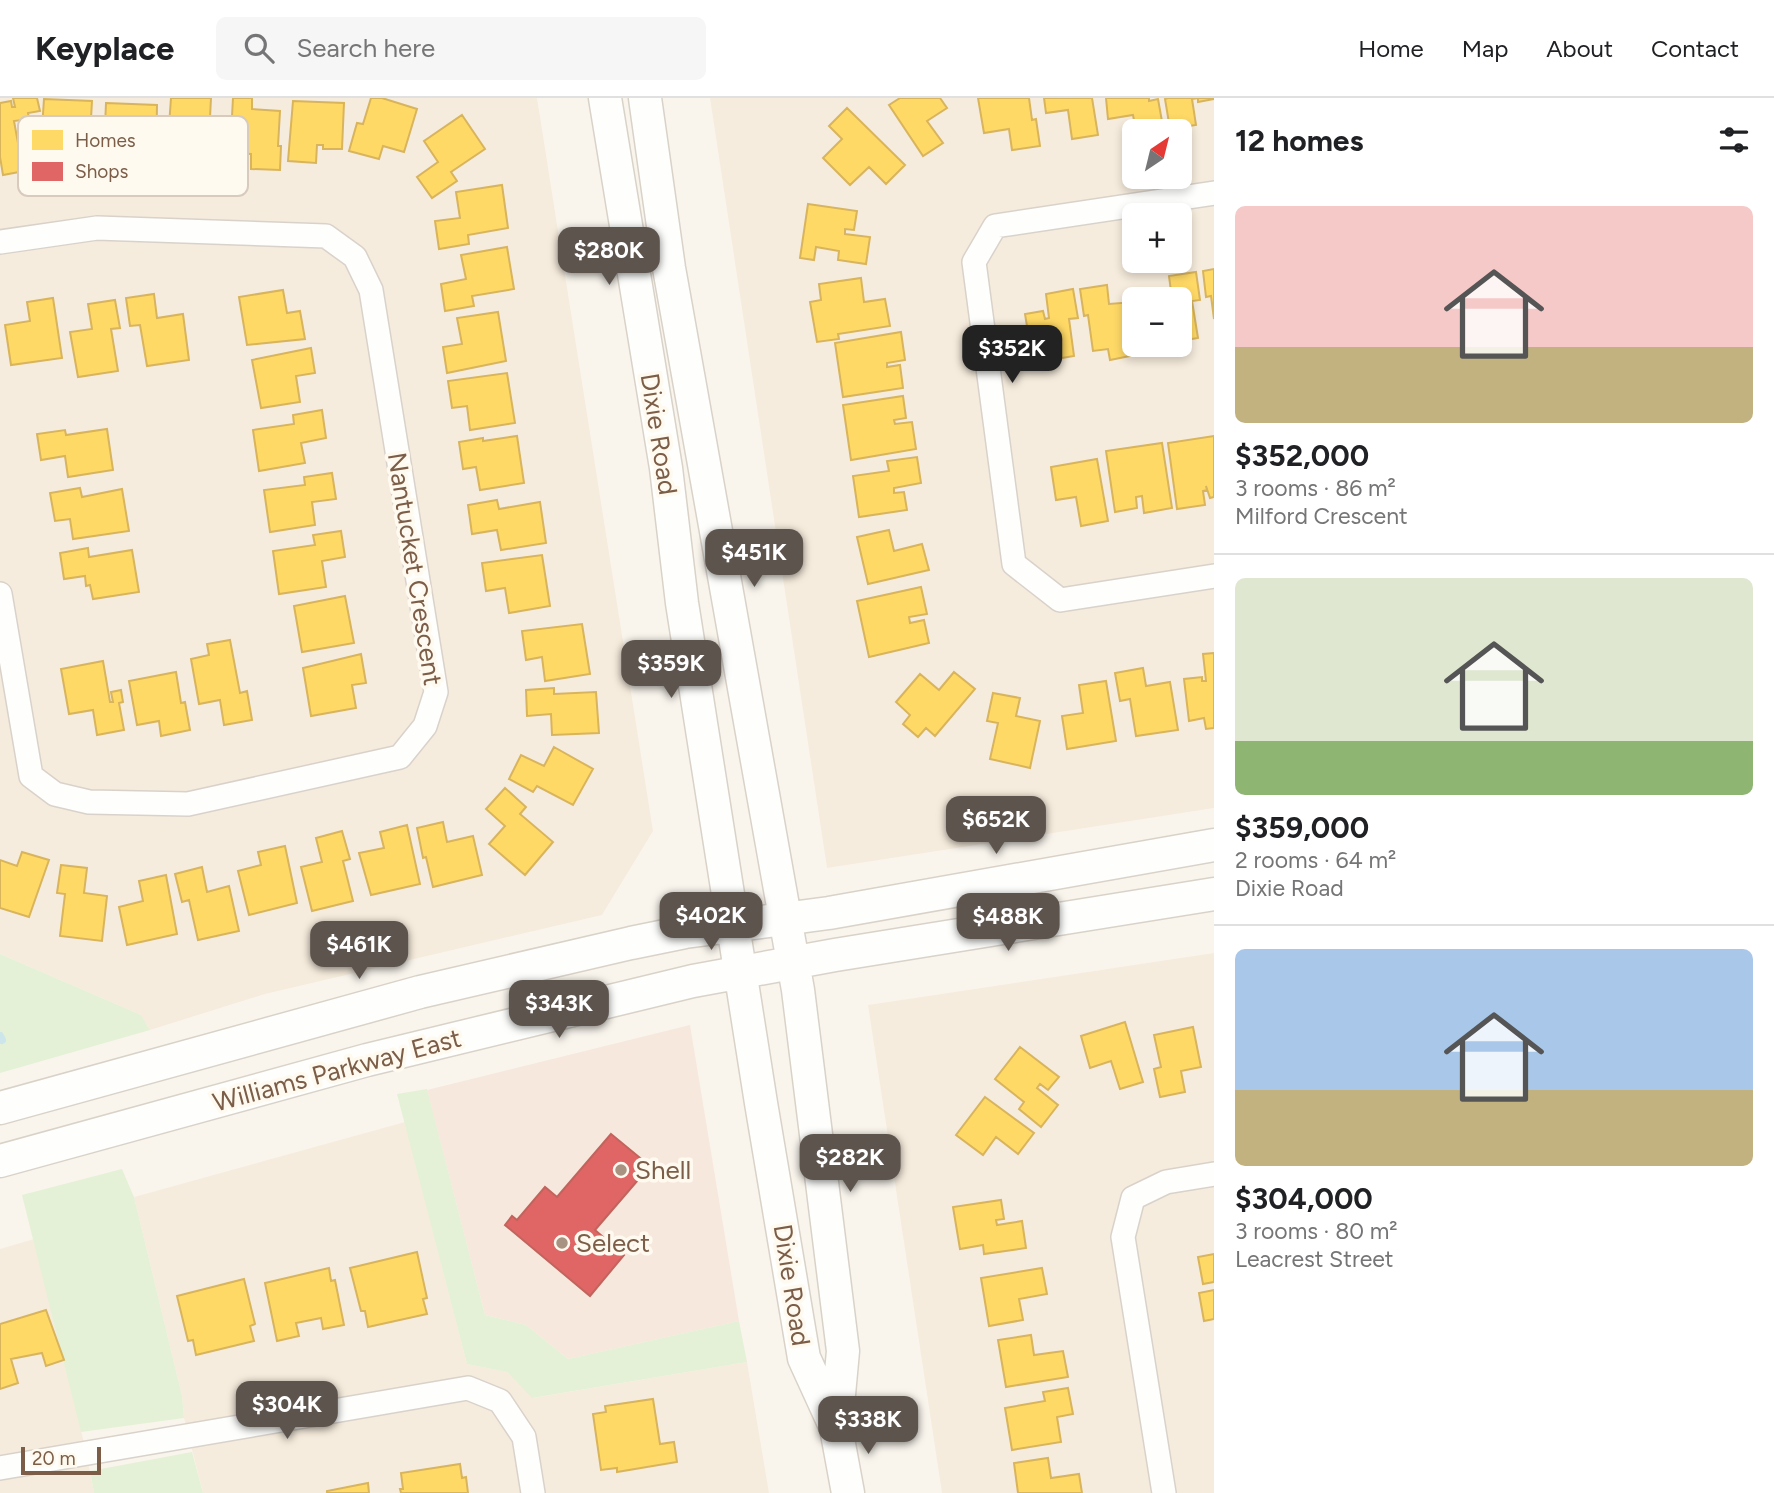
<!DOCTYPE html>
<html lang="en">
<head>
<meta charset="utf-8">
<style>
	:root { --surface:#fff; --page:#f6f6f6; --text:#202124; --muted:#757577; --line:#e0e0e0; --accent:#5d544e }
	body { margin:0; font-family:Figtree,sans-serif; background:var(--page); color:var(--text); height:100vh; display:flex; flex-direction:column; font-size:26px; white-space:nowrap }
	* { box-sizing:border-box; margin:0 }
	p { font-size:23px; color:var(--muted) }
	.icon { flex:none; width:38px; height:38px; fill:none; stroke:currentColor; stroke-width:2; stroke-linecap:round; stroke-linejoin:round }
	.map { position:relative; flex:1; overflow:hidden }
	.sheet { display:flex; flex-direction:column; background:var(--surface); width:560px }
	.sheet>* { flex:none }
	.needle { width:46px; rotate:35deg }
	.controls { position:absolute; left:1122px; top:21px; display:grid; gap:14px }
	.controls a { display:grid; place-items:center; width:70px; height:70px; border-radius:10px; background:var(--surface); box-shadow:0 4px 10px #0003; font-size:35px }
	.scale { position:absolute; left:21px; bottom:18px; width:80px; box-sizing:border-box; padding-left:7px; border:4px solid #7c5e48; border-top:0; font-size:19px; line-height:24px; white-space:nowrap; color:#7c5e48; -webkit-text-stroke:5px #fffaf0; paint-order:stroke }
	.price { position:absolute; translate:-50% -60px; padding:0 16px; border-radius:14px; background:var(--accent); color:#fff; font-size:23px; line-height:46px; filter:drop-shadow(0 2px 4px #0008) }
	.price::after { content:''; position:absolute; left:50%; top:42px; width:21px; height:16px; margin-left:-10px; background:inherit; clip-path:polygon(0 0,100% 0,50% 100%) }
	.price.on { background:#222; color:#fff }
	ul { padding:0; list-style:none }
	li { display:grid; align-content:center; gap:14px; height:371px; padding:0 21px }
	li+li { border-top:2px solid var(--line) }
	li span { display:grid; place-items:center; height:217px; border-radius:10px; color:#555 }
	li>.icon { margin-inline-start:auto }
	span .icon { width:126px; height:126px; fill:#fffc; stroke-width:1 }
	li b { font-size:30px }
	h2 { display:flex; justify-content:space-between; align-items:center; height:84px; padding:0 21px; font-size:30px }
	header { display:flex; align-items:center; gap:42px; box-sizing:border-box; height:98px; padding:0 35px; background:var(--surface); border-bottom:2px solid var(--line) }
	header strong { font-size:33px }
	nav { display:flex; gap:38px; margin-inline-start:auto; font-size:24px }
	.search { width:490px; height:63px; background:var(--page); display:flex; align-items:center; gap:18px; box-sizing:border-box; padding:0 24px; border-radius:10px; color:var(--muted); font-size:26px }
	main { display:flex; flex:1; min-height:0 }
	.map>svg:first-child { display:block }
	.residential { fill:#f6ecdd; fill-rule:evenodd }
	.commercial { fill:#f7e8dd }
	.green { fill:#e4f1d6 }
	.homes { fill:#ffd966; stroke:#d8b45d; stroke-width:2 }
	.shops { fill:#e06666; stroke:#c2645d; stroke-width:2 }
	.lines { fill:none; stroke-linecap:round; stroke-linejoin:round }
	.stream { stroke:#cce6ec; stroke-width:8 }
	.minor-casing { stroke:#d9d2cb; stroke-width:26 }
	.secondary-casing { stroke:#d9d2c9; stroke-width:35 }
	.minor { stroke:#fefefc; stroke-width:23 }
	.secondary { stroke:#fefefc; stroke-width:32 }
	.poi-dot { fill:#a89382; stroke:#fffaf0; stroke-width:2.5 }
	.labels { text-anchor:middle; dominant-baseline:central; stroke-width:7; stroke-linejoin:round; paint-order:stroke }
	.street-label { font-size:26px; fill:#7c5e48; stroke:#fffaf0 }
	.poi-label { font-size:26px; fill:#7c5e48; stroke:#fffaf0; text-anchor:start }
	.key { fill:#fffaf0; stroke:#d8cbbe; stroke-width:2 }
	.key-label { font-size:19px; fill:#7c5e48 }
</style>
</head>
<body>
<header>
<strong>Keyplace</strong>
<div class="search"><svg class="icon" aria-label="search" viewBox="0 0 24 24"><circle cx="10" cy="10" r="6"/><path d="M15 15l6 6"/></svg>Search here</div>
<nav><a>Home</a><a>Map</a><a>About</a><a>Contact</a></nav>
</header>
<main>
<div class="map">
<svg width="1214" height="1395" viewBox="0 0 1214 1395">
	<rect width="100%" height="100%" fill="#f9f5ed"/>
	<!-- residential -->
	<path class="residential" d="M0 0H537L653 733 602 817 265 896 150 932 141 917 0 856Z
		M710 0H1214V710L827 770ZM1134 33H1180V79H1134ZM1134 117H1180V163H1134ZM1134 201H1180V247H1134Z
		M1214 855V1395H942L868 907Z
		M405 1024 467 1266 507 1274 533 1300 747 1264 769 1395H203L184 1320 182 1298 134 1099Z
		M34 1141 86 1353 94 1395H0V1151Z"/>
	<!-- commercial -->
	<path class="commercial" d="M690 927 739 1223 568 1261 526 1227 485 1217 427 992Z"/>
	<!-- green -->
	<path class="green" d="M0 856 141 917 150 932 0 975Z
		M427 991 485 1217 526 1227 568 1261 739 1223 747 1264 532 1300 507 1274 467 1266 397 996Z
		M122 1071 134 1099 182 1298 184 1320 81 1334 22 1097Z
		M192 1354 203 1395H94L90 1373Z"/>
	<!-- homes -->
	<path class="homes" d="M13 0H37L40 13 28 15 29 21 14 23 18 45 25 44 30 72 3 77 0 59V5L11 3 12 9H15Z
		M171 0H211L209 39 217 40 215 69 189 68 191 43 168 42Z
		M233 0H252V11L280 13 278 48H281L280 72 251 71V56L230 55Z
		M371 0H382L417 11 404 54 383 48 379 61 349 53 357 25 363 26Z
		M900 0H940L947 10 927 23 943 45 923 58 889 7Z
		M978 0H1029L1032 22 1036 21 1040 48 1012 52 1009 31 984 35Z
		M1044 0H1092L1098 37 1072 41 1068 12 1046 15Z
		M1106 0H1149V3L1158 1 1163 29 1136 33 1133 17 1108 21Z
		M1168 0H1214V1L1198 4V0L1192 1 1196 27 1170 31 1165 1Z
		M44 1 92 3 90 38H93L92 62 64 61 65 47 41 46Z
		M293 3 344 5 342 51H323V47H317L316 65 288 63Z
		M106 5 157 7 156 67 127 66 128 50 104 51Z
		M847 10 905 67 886 86 869 69 850 87 823 60 842 41 829 28Z
		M462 17 485 51 451 74 457 83 432 100 417 79 438 64 424 43Z
		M502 87 508 130 468 137 469 146 439 151 435 123 460 120 456 94Z
		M808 106 857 113 854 132 845 131V136L870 139 866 166 838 162 839 153 816 149 814 162 800 160Z
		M507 149 514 191 472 198 474 208 445 213 441 186 466 181 461 157Z
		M1214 171V221L1211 198 1206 199 1203 173Z
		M1196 174 1200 202 1192 203 1198 240 1180 243V201H1172L1169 178Z
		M861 180 864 204 885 201 890 228 838 236 839 241 817 244 810 204 821 202 819 186Z
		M1107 187 1109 206 1134 204V246L1128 247 1130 258 1110 262 1108 251 1093 253 1088 217 1084 218 1080 191Z
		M1073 191 1078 220 1069 221 1074 258 1033 265 1025 216 1043 213 1045 221 1049 220 1046 196Z
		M283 192 287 215 300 213 305 241 247 247 239 199Z
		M154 196 157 220 183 216 189 262 147 268 140 227 130 228 126 200Z
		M53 200 62 260 11 267 5 227 30 223 27 204Z
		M115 202 120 230 111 231 118 273 78 279 70 234 92 231 88 206Z
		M498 214 506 263 447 275 443 249 462 246 457 220Z
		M901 234 905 262 887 265V269L900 267 903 290 843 299 835 245Z
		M311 250 315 275 296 278 300 304 261 310 252 262Z
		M507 275 515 325 470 332 467 308 452 310 448 283Z
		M903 298 906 320 894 322 895 326 912 324 916 351 851 362 843 307Z
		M322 312 326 340 301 345 305 365 259 373 253 332 294 326 293 317Z
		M107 331 113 372 68 379 65 358 41 362 37 336 65 332 66 337Z
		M517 338 524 385 480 392 476 369 463 371 459 344 483 340V343Z
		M1214 338V399L1210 400 1206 388 1207 392 1203 393 1205 407 1177 411 1168 345Z
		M1162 345 1172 410 1144 415 1142 398 1136 399 1137 410 1115 414 1106 353Z
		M917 359 921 385 894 390V395L904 394 907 412 859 419 853 378 889 373 887 363Z
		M1097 361 1108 423 1081 428 1076 399 1056 402 1051 369Z
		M332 375 336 401 312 404 315 427 270 434 264 392 305 387 304 379Z
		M80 390 82 399 122 391 129 433 73 441 70 421 55 423 50 395Z
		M497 402 499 411 540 404 546 445 501 452 497 432 472 436 468 407Z
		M889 432 894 453 922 446 929 472 868 486 857 439Z
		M341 433 345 459 322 463 326 489 279 496 273 453 315 447 313 437Z
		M88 450 89 459 132 452 139 494 93 501 90 487 86 488 85 478 64 481 60 455Z
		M542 457 550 508 509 515 505 490 486 493 482 465Z
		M921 489 927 516 909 519 910 525 924 522 929 545 869 559 857 503Z
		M345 498 354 545 302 554 294 508Z
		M582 526 590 576 545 583 542 559 526 562 522 533Z
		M230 542 240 595 247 593 252 622 224 627 220 602 199 606 191 561 209 557 207 546Z
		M1214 555V630L1206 631 1204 620 1189 623 1184 581 1202 579V583H1206L1203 556Z
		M361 556 366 585 352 587 356 610 311 618 303 570Z
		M103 563 110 604H113L111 594 121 592 123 604 119 605 124 632 97 637 93 612 69 616 61 571Z
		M1143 570 1146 588 1170 584 1178 632 1136 638 1130 601 1120 603 1115 575Z
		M176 574 181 605 185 604 190 632 161 638 159 623 137 627 129 583Z
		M954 574 975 591 935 638 926 630 918 639 903 626 910 617 896 604 920 576 939 592Z
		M1106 583 1116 643 1067 651 1062 618 1083 615 1079 587Z
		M554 590V596L596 594 599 635 552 637 551 616 527 618 526 592Z
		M993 595 1020 600 1016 618 1040 623 1030 670 990 661 998 625 987 623Z
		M554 649 593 671 573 707 537 688 533 694 509 681 521 657 544 668Z
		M505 690 526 709 520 716 553 744 525 777 489 746 505 728 486 711Z
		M443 724 447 744 473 738 482 777 433 789 426 759 423 760 417 730Z
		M407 727 420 786 371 797 359 755 384 750 380 734Z
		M342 733 350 761 343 763 353 803 312 813 301 769 322 764 316 740Z
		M285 748 297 805 249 817 238 773 261 767 258 754Z
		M22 754 49 762 29 819 0 810V762L17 768Z
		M61 767 87 770 84 795 107 798 102 843 60 838 65 796 57 795Z
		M202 769 207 794 229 788 239 833 198 842 189 802 182 804 175 776Z
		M166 777 177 836 127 847 119 809 143 803 139 783Z
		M1125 924 1143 984 1120 991 1111 963 1090 970 1081 938Z
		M1193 929 1201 969 1181 973 1185 994 1160 999 1154 971 1161 969 1154 937Z
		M1020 949 1059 979 1048 992 1040 986 1037 990 1058 1007 1041 1029 1019 1011 1024 1004 995 981Z
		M985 999 1034 1035 1018 1056 996 1039 983 1057 956 1037Z
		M1001 1102 1004 1121 996 1122 997 1127 1022 1123 1026 1150 984 1156 983 1147 960 1151 953 1109Z
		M417 1154 427 1200 423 1201 427 1216 368 1229 365 1213H361L350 1170Z
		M1214 1156V1184L1203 1186 1198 1159Z
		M329 1170 331 1183 335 1182 344 1227 323 1231 321 1220 296 1225 299 1238 277 1243 265 1185Z
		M1042 1170 1047 1196 1019 1201 1023 1222 989 1228 981 1180Z
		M244 1181 255 1226 250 1228 254 1243 196 1257 193 1242 188 1243 177 1198Z
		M1214 1192V1221L1204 1223 1199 1195Z
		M46 1212 64 1262 46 1268 42 1255 11 1261 18 1285 0 1291V1226Z
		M1031 1237 1034 1257 1063 1253 1068 1279 1006 1289 998 1242Z
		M1068 1290 1073 1316 1057 1319 1061 1344 1012 1352 1005 1310 1045 1303 1043 1294Z
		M653 1301 660 1346 674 1344 677 1364 617 1374V1370L601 1372 593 1316 606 1314 605 1308Z
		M1048 1360 1051 1380 1079 1376 1082 1395H1018L1014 1365Z
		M460 1366 462 1380 466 1379 468 1395H401L400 1391H403L401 1375Z
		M368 1385 369 1395H327V1393Z"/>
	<!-- shops -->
	<path class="shops" d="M611 1036 650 1068 595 1132 624 1157 590 1198 505 1127 512 1118 517 1122 545 1089 557 1099Z"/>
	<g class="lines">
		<!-- stream -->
		<path class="stream" d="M0 938 2 942"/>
		<!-- minor casing -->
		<g class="minor-casing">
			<path id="minor" d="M1214 95 995 128 974 164 1014 466 1060 502 1214 478
				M0 144 97 130 326 138 355 159 371 192 436 594 425 628 400 659 188 706 89 704 55 696 31 678 0 496
				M0 1370 468 1290 500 1303 524 1339 533 1395
				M1164 1395 1123 1139 1133 1100 1166 1084 1214 1076"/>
		</g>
		<!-- secondary casing -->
		<g class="secondary-casing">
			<path id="secondary" d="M605 0 666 370 682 505 761 1005 804 1260 836 1330 848 1395
				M645 0 669 170 798 892 843 1253 836 1329
				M0 1010 420 894 631 845 685 834 829 815 1214 747
				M0 1063 367 962 693 883 835 857 1214 796"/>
		</g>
		<!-- minor -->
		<use href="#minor" class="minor"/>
		<!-- secondary -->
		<use href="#secondary" class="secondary"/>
	</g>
	<!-- markers -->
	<g class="poi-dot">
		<circle cx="621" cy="1072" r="7"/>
		<circle cx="562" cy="1145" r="7"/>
	</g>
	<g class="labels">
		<!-- street labels -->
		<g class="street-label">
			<text transform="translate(659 336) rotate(81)">Dixie Road</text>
			<text transform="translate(415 471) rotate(81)">Nantucket Crescent</text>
			<text transform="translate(337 972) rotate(-15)">Williams Parkway East</text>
			<text transform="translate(792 1187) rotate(81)">Dixie Road</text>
		</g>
		<!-- poi labels -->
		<g class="poi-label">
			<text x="635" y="1072">Shell</text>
			<text x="576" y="1145">Select</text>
		</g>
	</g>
	<!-- legend -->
	<rect x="18" y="18" width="230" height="80" rx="10" class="key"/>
	<rect x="32" y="32" width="31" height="20" fill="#ffd966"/>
	<rect x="32" y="64" width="31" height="19" fill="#e06666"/>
	<g class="key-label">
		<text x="75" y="49">Homes</text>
		<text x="75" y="80">Shops</text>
	</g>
</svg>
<div class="controls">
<a><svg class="needle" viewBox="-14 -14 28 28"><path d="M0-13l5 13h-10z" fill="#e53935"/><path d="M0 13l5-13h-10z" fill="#757577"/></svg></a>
<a>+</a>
<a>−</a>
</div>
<div class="scale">20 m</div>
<b class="price" style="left:609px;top:189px">$280K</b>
<b class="price on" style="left:1012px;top:287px">$352K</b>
<b class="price" style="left:754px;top:491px">$451K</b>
<b class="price" style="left:671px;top:602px">$359K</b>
<b class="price" style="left:996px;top:758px">$652K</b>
<b class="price" style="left:711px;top:854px">$402K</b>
<b class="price" style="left:1008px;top:855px">$488K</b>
<b class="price" style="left:359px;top:883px">$461K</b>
<b class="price" style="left:559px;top:942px">$343K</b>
<b class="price" style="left:850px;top:1096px">$282K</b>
<b class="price" style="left:287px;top:1343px">$304K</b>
<b class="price" style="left:868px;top:1358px">$338K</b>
</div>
<section class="sheet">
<h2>12 homes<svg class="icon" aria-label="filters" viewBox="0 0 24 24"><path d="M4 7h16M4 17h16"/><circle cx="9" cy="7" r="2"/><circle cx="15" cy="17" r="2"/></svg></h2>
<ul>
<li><span style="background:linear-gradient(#f6c9c9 65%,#c2b280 0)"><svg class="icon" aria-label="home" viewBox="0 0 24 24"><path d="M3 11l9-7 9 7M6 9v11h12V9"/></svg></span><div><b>$352,000</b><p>3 rooms · 86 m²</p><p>Milford Crescent</p></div></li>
<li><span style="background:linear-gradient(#dfe7d0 75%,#8fb573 0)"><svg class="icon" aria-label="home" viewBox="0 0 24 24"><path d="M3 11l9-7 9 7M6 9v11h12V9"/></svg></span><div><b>$359,000</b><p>2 rooms · 64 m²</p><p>Dixie Road</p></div></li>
<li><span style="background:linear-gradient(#a9c7e8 65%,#c2b280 0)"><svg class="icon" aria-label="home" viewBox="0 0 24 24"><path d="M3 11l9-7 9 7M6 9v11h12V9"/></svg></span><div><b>$304,000</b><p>3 rooms · 80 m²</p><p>Leacrest Street</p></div></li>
</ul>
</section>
</main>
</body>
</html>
